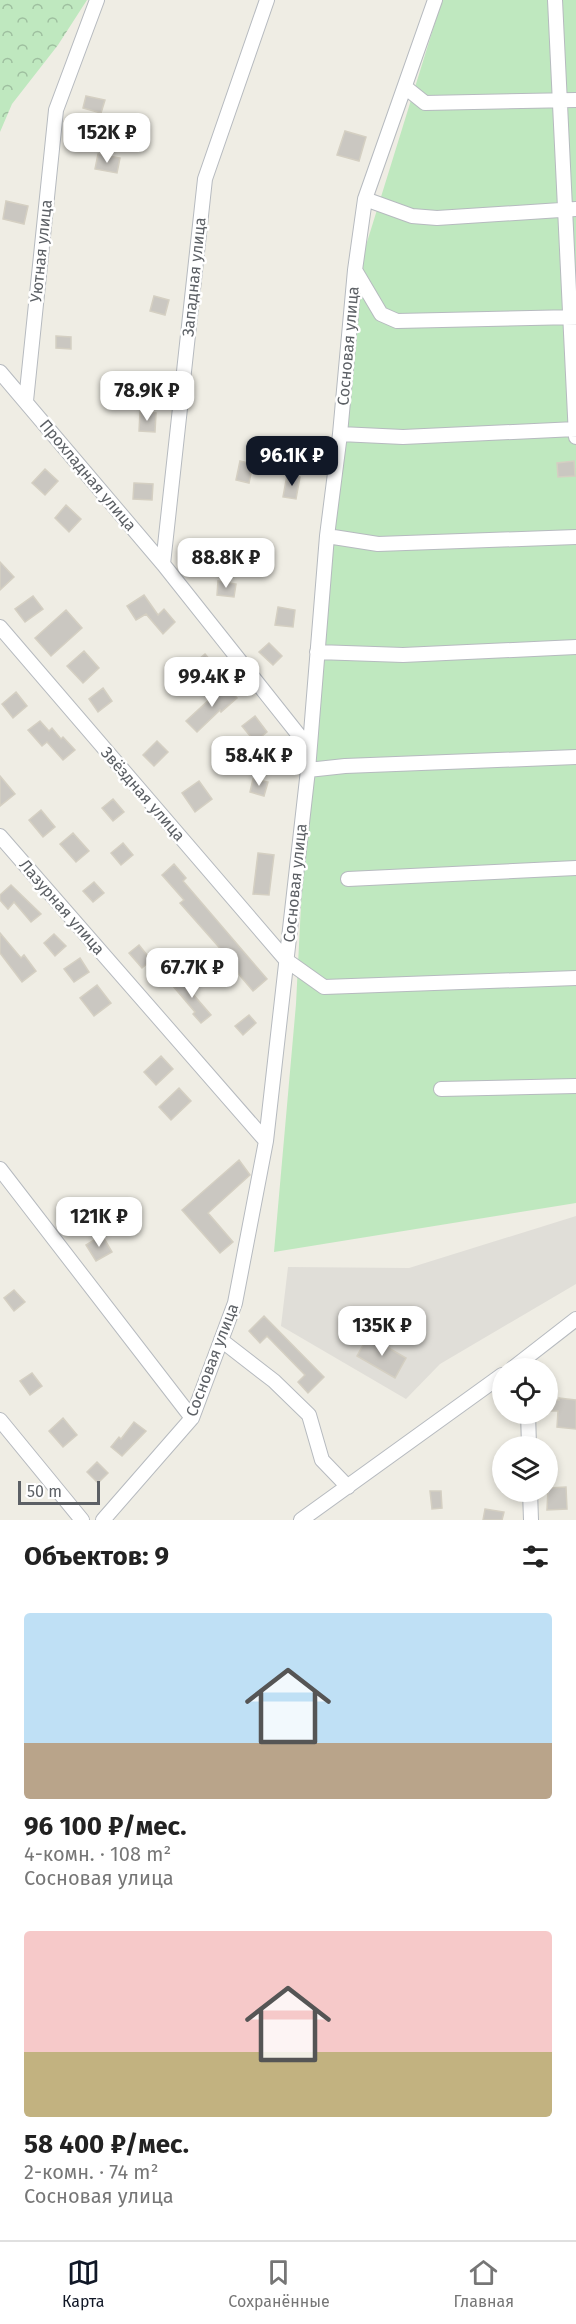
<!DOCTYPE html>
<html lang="ru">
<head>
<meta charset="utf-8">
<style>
	:root { --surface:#fff; --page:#f2f2f2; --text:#222; --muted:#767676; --line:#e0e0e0; --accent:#111827 }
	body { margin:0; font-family:"Fira Sans",sans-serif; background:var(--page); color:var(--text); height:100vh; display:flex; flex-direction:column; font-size:22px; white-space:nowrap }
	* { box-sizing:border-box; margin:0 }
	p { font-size:20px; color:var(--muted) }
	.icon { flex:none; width:33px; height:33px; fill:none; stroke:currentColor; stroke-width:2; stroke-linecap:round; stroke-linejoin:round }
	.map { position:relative; height:1520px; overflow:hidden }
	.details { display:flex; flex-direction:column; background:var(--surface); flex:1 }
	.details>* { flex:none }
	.tools { position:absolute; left:492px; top:1358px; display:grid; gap:12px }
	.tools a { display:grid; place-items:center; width:66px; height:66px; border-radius:50%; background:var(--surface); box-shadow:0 3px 9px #0003; font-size:30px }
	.scale { position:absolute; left:18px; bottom:15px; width:82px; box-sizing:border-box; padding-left:6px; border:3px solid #5c6065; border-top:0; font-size:16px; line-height:21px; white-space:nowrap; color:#5c6065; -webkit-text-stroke:4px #fff; paint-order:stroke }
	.price { position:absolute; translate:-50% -51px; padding:0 14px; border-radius:12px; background:#fff; color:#222; font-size:20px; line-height:39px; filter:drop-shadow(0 2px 3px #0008) }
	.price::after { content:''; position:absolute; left:50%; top:36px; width:18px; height:14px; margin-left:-9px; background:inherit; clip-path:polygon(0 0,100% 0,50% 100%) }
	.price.active { background:var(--accent); color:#fff }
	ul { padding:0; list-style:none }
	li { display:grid; align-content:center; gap:12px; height:318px; padding:0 24px }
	li span { display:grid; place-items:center; height:186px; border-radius:6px; color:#555 }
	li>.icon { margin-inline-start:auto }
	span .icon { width:108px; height:108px; fill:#fffc; stroke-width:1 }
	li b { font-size:26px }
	h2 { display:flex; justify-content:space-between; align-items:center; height:72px; padding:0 24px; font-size:26px }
	.tab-bar { display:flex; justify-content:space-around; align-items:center; height:84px; border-top:2px solid var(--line); background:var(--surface); font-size:16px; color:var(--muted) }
	.tab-bar a { display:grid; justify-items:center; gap:3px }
	.tab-bar .active { color:var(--accent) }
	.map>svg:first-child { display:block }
	.industrial { fill:#e0ded8 }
	.forest { fill:url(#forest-crowns) }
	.green { fill:#bfe8bf }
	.building { fill:#cac7c1; stroke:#d4cfc2; stroke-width:1.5 }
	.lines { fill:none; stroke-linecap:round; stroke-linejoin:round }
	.minor-casing { stroke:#b6babf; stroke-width:16 }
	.minor { stroke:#fff; stroke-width:14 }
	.labels { text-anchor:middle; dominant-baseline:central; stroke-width:5; stroke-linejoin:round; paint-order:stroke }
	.street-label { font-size:16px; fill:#5c6065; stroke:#fff }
</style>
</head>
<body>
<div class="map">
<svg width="576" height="1520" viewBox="0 0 576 1520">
	<defs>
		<pattern id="forest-crowns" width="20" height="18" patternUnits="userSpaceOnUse" patternTransform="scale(1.5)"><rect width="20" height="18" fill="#bfe8bf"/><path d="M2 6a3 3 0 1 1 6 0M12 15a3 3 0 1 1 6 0" fill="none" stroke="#9ebf9f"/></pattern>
	</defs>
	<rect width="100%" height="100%" fill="#efede4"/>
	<!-- industrial -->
	<path class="industrial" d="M576 1216V1284L440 1364 406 1399 281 1326 288 1267 409 1268Z"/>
	<!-- forest -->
	<path class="forest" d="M0 0H87L58 45 12 104 0 132Z"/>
	<!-- green -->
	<path class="green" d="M442 0H576V1203L274 1252 296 1004 309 748 363 255Z"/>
	<!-- building -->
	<path class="building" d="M86 96 105 100 101 113 83 108Z
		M345 131 366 137 359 161 337 155Z
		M98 154 120 158 117 173 95 169Z
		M6 201 28 206 24 224 3 219Z
		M154 296 169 300 165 315 150 311Z
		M56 336 71 337V349L56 348Z
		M140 412 156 413 155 432 139 431Z
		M240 461 253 464 249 483 236 480Z
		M574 461 575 476 558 477 557 463Z
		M45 469 58 481 45 495 32 483Z
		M287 475 300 477 296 499 283 497Z
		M134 483 153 484 152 500 133 499Z
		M66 505 81 519 69 532 55 518Z
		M0 562 14 577 0 590Z
		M218 581 236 584 234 597 217 595Z
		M144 595 158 615 164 609 175 622 163 634 146 614 136 620 127 606Z
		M33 596 43 609 25 622 15 609Z
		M278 607 295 610 293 627 275 625Z
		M66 610 82 628 51 656 35 638Z
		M269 643 282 656 273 665 259 652Z
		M84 651 99 668 83 683 67 666Z
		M205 654 215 666 200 679 189 667Z
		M225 685 237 698 221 712 220 710 197 732 186 721Z
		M103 688 112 701 98 712 89 699Z
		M16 692 27 706 13 718 2 704Z
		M255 716 267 732 255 742 242 726Z
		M40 721 49 731 52 728 61 739 63 737 75 750 63 760 47 742 42 746 28 730Z
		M157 741 168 752 154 766 143 755Z
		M269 752 286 754 284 768 267 766Z
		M0 776 15 794 0 806Z
		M253 779 268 782 264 796 250 792Z
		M199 781 212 799 195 812 182 793Z
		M113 799 124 812 113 821 102 808Z
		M41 810 55 827 43 837 29 820Z
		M73 833 89 851 76 862 60 844Z
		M123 843 133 855 121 865 111 853Z
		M258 853 274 855 269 895 253 894Z
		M174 864 186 878 183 881 267 979 253 991 231 965 233 963 180 903 184 900 162 875Z
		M94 882 104 893 93 902 83 891Z
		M11 885 41 914 31 922 14 902 8 909 0 900V895Z
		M0 933 21 958 24 955 36 971 22 982 0 953Z
		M54 934 66 946 55 956 44 943Z
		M139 945 151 960 142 968 129 953Z
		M80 958 89 972 74 982 64 969Z
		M185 976 196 990 192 993 211 1015 201 1023 193 1014 195 1012 173 986Z
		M97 985 111 1003 94 1016 80 998Z
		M249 1015 256 1023 243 1035 235 1026Z
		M161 1056 173 1069 156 1085 144 1072Z
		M179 1088 191 1101 171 1120 159 1107Z
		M239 1160 250 1175 208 1213 233 1242 220 1253 182 1210Z
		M102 1235 112 1252 96 1261 86 1245Z
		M14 1290 25 1302 14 1311 4 1298Z
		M264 1316 324 1377 308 1393 298 1382 305 1375 267 1336 260 1343 249 1331Z
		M368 1336 406 1358 395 1378 357 1356Z
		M32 1373 42 1386 30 1395 20 1381Z
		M559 1398 576 1400V1429L557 1427 558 1411H548V1400H559Z
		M63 1418 77 1435 63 1447 49 1431Z
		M134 1422 146 1431 122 1456 111 1447 119 1437 121 1439Z
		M97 1462 108 1473 98 1483 87 1472Z
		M566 1487 567 1509 547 1510 548 1488Z
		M430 1491H441L442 1508 432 1509Z
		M485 1509 504 1512 502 1520H483Z"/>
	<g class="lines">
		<!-- minor casing -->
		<g class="minor-casing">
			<path id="minor" d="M555 0 576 437
				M405 87 425 103 576 100
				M365 199 412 216 437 218 576 209
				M355 270 381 314 397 321 576 317
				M0 372 163 564 309 748
				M26 401 56 110 97 0
				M340 434 403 437 576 429
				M327 536 378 544 576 537
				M163 564 205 179 267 0
				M0 627 286 960 324 987 576 978
				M317 652 403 655 576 647
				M308 770 345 766 576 757
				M0 836 266 1141
				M348 879 576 868
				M441 1089 576 1086
				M0 1169 192 1418
				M221 1340 274 1381 309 1415 322 1460 348 1487
				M513 1368 576 1319
				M528 1413 529 1446
				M0 1420 82 1520
				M530 1491 531 1520
				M103 1520 192 1418 235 1303 266 1141 308 770 327 536 340 434 355 270 365 199 435 0
				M301 1520 502 1375"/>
		</g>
		<!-- minor -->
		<use href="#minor" class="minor"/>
	</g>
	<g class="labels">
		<!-- street labels -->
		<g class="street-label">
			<text transform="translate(41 251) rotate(-84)">Уютная улица</text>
			<text transform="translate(194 277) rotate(-84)">Западная улица</text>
			<text transform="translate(348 346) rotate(-85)">Сосновая улица</text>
			<text transform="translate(88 475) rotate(50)">Прохладная улица</text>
			<text transform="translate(143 794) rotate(49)">Звёздная улица</text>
			<text transform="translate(295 883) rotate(-84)">Сосновая улица</text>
			<text transform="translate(62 907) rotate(49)">Лазурная улица</text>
			<text transform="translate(212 1360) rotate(-69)">Сосновая улица</text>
		</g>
	</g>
</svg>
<div class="tools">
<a><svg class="icon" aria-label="locate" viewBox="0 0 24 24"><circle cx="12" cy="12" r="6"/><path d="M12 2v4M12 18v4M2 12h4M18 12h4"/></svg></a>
<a><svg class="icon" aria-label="layers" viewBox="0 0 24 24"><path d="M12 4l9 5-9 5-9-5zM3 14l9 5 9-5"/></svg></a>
</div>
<div class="scale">50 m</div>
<b class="price" style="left:107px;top:164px">152K ₽</b>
<b class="price" style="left:147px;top:422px">78.9K ₽</b>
<b class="price active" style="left:292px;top:487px">96.1K ₽</b>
<b class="price" style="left:226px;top:589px">88.8K ₽</b>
<b class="price" style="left:212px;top:708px">99.4K ₽</b>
<b class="price" style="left:259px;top:787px">58.4K ₽</b>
<b class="price" style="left:192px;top:999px">67.7K ₽</b>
<b class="price" style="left:99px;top:1248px">121K ₽</b>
<b class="price" style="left:382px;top:1357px">135K ₽</b>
</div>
<section class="details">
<h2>Объектов: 9<svg class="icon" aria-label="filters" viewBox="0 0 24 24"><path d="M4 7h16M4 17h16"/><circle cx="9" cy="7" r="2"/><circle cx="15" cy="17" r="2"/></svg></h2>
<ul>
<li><span style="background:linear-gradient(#bfe0f5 70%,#b9a48a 0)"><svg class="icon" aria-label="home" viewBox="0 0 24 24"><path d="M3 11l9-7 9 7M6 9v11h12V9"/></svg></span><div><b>96 100 ₽/мес.</b><p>4-комн. · 108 m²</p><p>Сосновая улица</p></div></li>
<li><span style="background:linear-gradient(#f6c9c9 65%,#c2b280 0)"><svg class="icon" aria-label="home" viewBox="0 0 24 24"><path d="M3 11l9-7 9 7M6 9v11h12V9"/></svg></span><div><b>58 400 ₽/мес.</b><p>2-комн. · 74 m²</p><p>Сосновая улица</p></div></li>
</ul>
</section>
<nav class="tab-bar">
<a class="active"><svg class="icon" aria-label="map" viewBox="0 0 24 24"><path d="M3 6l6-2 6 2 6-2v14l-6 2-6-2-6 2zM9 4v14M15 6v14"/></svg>Карта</a>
<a><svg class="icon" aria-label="saved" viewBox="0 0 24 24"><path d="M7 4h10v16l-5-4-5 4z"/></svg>Сохранённые</a>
<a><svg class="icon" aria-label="home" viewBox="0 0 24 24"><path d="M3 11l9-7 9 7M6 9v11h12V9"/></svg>Главная</a>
</nav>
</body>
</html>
